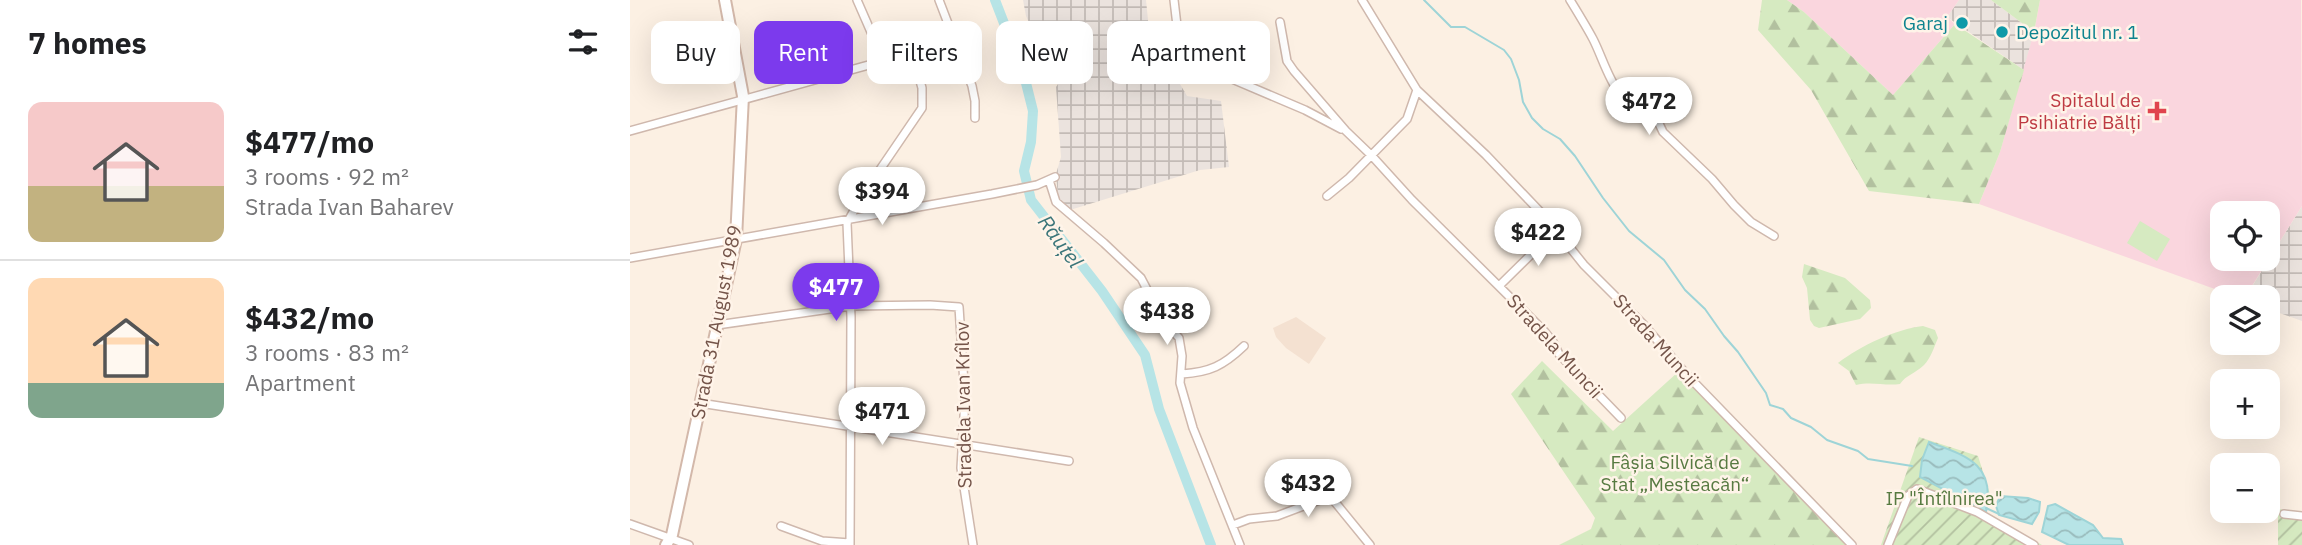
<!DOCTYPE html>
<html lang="en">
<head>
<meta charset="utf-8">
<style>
	:root { --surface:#fff; --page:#f6f6f6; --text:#202124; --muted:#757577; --line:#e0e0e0; --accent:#7c3aed }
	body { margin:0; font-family:"IBM Plex Sans",sans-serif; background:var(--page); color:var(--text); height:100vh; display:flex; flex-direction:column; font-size:26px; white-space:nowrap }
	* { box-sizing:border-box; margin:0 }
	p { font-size:23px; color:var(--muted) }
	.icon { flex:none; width:38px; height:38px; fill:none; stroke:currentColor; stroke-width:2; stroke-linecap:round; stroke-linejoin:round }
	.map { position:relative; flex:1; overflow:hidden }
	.side { display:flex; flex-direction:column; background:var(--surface); width:630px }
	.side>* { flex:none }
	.guide { position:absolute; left:21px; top:21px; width:665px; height:63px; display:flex; gap:14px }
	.buttons { position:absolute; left:1580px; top:201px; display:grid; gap:14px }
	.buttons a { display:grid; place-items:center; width:70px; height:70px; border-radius:14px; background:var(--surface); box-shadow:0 7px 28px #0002; font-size:35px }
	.price { position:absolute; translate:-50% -60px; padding:0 16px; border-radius:24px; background:#fff; color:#222; font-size:23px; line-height:46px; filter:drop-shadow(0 2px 4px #0008) }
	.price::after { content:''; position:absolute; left:50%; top:42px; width:21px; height:16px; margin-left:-10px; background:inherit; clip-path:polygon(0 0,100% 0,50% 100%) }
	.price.selected { background:var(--accent); color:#fff }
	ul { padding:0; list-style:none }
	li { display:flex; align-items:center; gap:21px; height:175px; padding:0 28px }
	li+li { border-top:2px solid var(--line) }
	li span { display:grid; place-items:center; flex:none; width:196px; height:140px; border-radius:14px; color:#555 }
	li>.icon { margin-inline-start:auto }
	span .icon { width:84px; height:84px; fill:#fffc; stroke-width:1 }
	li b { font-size:30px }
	h2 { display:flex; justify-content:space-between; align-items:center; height:84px; padding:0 28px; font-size:30px }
	.pill { padding:0 24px; border-radius:14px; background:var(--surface); box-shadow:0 7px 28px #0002; font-size:24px; line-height:63px }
	.pill.selected { background:var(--accent); color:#fff }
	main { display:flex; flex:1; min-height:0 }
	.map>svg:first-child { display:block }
	.residential { fill:#f4e1d1 }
	.industrial { fill:url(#industrial-grid) }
	.medical { fill:#fad6de; fill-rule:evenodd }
	.forest { fill:url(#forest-firs) }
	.garden { fill:url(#garden-furrows) }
	.pitch { fill:#d6eac1 }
	.water { fill:url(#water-waves); stroke:#9ed4d7; stroke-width:2 }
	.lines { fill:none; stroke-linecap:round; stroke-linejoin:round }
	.stream { stroke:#9ed4d7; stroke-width:2 }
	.river { stroke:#b7e4e6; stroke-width:10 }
	.minor-casing { stroke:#cfb8ad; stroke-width:10 }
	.secondary-casing { stroke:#d3b8aa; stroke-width:14 }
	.minor { stroke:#fff; stroke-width:7 }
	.secondary { stroke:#fff; stroke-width:10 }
	.culture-dot { fill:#0f9aa8; stroke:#fff4e9; stroke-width:2.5 }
	.health-dot { fill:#e0444e; stroke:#fff4e9; stroke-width:2.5 }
	.labels { text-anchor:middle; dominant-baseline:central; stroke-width:5; stroke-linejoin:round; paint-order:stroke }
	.culture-label { font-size:19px; fill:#0d838f; stroke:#fff4e9; text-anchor:end }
	.health-label { font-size:19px; fill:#be3a42; stroke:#fff4e9; text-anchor:end }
	.street-label { font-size:19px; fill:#745449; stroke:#fff4e9 }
	.park-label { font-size:19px; fill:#577a41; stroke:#fff4e9 }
	.water-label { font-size:21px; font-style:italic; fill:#3c767a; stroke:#fff4e9 }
</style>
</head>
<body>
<main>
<section class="side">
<h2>7 homes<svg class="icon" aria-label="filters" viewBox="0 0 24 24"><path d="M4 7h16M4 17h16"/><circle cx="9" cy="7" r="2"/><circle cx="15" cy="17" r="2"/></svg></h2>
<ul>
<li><span style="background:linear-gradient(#f6c9c9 60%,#c2b280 0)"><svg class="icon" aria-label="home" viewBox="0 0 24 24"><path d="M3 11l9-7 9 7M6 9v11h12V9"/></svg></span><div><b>$477/mo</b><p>3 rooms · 92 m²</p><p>Strada Ivan Baharev</p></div></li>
<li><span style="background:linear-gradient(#ffd9b3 75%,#7fa58c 0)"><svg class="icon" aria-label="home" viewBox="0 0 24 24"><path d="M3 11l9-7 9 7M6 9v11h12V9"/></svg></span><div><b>$432/mo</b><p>3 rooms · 83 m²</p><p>Apartment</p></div></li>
</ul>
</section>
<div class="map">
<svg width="1672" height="545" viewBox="0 0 1672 545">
	<defs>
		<pattern id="industrial-grid" width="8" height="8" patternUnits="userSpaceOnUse" patternTransform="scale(1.75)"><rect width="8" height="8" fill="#ebe3de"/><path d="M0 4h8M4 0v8" fill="none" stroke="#c3bbb6"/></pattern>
		<pattern id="forest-firs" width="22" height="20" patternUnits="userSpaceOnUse" patternTransform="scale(1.75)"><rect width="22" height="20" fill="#d6eac1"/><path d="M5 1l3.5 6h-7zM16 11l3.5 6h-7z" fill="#b2c09f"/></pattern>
		<pattern id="garden-furrows" width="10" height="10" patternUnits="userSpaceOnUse" patternTransform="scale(1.75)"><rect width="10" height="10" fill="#d6eac1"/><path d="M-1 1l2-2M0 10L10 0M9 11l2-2" fill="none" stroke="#b2c09f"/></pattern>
		<pattern id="water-waves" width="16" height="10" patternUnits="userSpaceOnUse" patternTransform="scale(1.75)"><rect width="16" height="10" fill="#b7e4e6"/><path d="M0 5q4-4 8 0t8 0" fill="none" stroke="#99bbbc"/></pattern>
	</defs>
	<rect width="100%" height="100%" fill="#fcf0e3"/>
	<!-- residential -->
	<path class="residential" d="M666 317 696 338 679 364 656 348 646 337 643 328Z"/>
	<!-- industrial -->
	<path class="industrial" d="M393 0H516L524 80 547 79 557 96 591 101 599 167 570 170 440 210 428 198 426 174 431 157 426 87 430 81 423 77 421 70 414 69 410 46 396 16Z
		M1329 0H1361L1404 32 1394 70 1317 17Z
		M1672 206V321L1638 309V298H1615Z"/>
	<!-- medical -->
	<path class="medical" d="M1157 0H1329L1317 17 1325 24 1263 95 1174 12Z
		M1410 0H1671L1672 206 1615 297H1607L1349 204 1370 152 1404 32ZM1592 214H1638V259H1592Z"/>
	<!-- forest -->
	<path class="forest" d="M1132 0H1157L1174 12 1263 95 1325 24 1394 70 1370 152 1349 204 1239 191 1181 90 1128 30Z
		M1361 0H1410L1404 32Z
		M1174 264 1215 278 1240 300 1241 308 1230 319 1189 328 1184 326 1180 320 1177 288 1172 277Z
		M1293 326 1305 330 1308 338C1304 347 1301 358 1294 365 1286 373 1276 375 1270 384 1254 386 1241 381 1226 385L1219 371 1208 363C1230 346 1266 329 1293 326Z
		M912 361 983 431 1048 372 1217 545H929L961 529 965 518 881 394Z"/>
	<!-- garden -->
	<path class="garden" d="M1289 437 1348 456 1360 494 1356 512 1412 545H1251Z
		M1648 509 1672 512V545H1648Z"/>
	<!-- pitch -->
	<path class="pitch" d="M1510 221 1540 239 1527 261 1497 243Z"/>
	<!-- water -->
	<path class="water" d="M1299 442C1337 456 1366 464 1356 512L1290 477 1292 460Z
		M1370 496 1398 498 1410 502 1409 512 1402 524 1369 515 1366 506Z
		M1425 504 1463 525 1473 538 1491 539 1493 545H1439L1412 532 1418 506Z"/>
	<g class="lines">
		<!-- stream -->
		<path class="stream" d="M794 0 821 27H835L874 50 881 59 889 80 893 102 902 118 913 129 930 139 945 156 973 198 999 231 1034 260 1055 290 1075 309 1094 336 1108 352 1136 393 1140 405 1153 409 1161 418 1181 427 1197 440 1228 451 1238 459 1282 466
			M1356 508 1369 514"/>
		<!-- river -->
		<path class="river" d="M365 0 394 75 403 111 401 142 394 171 401 200 472 291 515 355 529 409 581 545"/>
		<!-- minor casing -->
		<g class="minor-casing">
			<path id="minor" d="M227 0 248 48 246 63
				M309 0 342 86 345 101V118
				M544 0 551 60 556 67 595 76 675 110 711 129
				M732 0 787 90 856 155 917 219 954 265 1014 325 1057 375 1222 545
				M940 0C948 13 956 26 963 39 977 66 985 111 1024 113L1033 132 1082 179 1104 205 1121 222 1144 236
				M650 22 657 61 664 71 716 131 742 156 782 200 915 332 923 342 929 354 991 418
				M0 131 340 37
				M419 180 426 202 474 243 511 278 533 320 549 338 552 356 550 383 563 428 610 545
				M697 196 719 178 777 119 787 90
				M0 258 362 194 407 185 425 177
				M870 285 926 230
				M87 325 221 306 300 305 329 307 335 399 331 468 343 545
				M552 374C580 372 593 366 614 346
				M70 403 439 461
				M1654 514 1672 516
				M0 524 59 545
				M603 525 619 519 647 516 700 496 740 545
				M151 526 192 541 220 543
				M220 545 221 317 217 223 232 196 292 108V88L282 52
				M1258 545 1278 496 1287 489 1347 512 1404 545"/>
		</g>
		<!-- secondary casing -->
		<g class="secondary-casing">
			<path id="secondary" d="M36 545 42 535 106 239 113 96 95 0"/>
		</g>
		<!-- minor -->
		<use href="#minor" class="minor"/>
		<!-- secondary -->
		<use href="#secondary" class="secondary"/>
	</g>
	<!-- markers -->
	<g class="culture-dot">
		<circle cx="1332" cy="23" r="7"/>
		<circle cx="1372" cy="32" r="7"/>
	</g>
	<path class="health-dot" d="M1523.5 100.5h7v7h7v7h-7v7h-7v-7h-7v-7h7z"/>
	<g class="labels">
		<!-- culture labels -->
		<g class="culture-label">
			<text x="1318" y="23">Garaj</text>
			<text x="1386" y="32" text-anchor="start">Depozitul nr. 1</text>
		</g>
		<!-- health labels -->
		<g class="health-label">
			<text x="1511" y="100">Spitalul de<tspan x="1511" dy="22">Psihiatrie Bălți</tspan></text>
		</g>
		<!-- street labels -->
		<g class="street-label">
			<text transform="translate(86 322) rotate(-79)">Strada 31 August 1989</text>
			<text transform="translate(1026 340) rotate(48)">Strada Muncii</text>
			<text transform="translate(925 346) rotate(48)">Stradela Muncii</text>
			<text transform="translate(333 405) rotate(-91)">Stradela Ivan Krîlov</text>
		</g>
		<!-- park labels -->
		<g class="park-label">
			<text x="1045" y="462">Fâșia Silvică de<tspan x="1045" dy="22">Stat „Mesteacăn“</tspan></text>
			<text x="1314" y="498">IP "Întîlnirea"</text>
		</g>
		<!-- water labels -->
		<g class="water-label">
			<text transform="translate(431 241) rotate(54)">Răuțel</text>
		</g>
	</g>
</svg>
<div class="buttons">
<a><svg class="icon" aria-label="locate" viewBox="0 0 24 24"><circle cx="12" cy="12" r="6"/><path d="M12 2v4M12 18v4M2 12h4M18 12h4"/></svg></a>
<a><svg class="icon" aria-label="layers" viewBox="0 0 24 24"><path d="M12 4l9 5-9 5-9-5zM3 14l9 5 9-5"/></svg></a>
<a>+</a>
<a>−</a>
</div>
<b class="price" style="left:1019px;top:137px">$472</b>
<b class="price" style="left:252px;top:227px">$394</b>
<b class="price" style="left:908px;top:268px">$422</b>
<b class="price selected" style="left:206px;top:323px">$477</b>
<b class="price" style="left:537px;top:347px">$438</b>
<b class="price" style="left:252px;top:447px">$471</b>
<b class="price" style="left:678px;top:519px">$432</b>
<div class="guide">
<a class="pill">Buy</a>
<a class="pill selected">Rent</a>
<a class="pill">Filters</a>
<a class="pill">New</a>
<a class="pill">Apartment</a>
</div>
</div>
</main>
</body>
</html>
